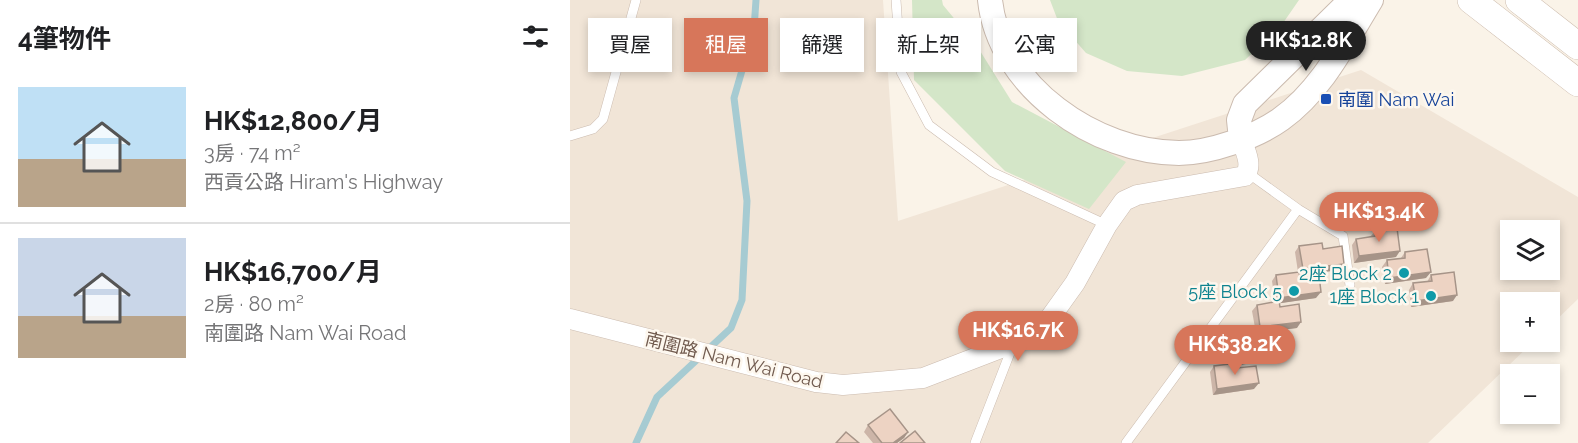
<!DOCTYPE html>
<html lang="zh-TW">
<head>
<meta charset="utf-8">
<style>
	:root { --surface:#fff; --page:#f6f6f6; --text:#202124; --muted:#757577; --line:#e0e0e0; --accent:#d7765a }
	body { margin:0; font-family:Raleway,"Noto Sans TC",sans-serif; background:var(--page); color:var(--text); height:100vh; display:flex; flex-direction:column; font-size:22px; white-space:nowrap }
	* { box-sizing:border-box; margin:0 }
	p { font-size:20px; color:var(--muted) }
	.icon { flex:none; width:33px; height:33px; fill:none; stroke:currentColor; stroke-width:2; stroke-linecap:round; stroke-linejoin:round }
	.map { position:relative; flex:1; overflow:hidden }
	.sheet { display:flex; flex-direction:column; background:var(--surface); width:570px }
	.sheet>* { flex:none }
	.hud { position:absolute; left:18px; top:18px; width:570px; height:54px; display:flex; gap:12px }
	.tools { position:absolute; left:930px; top:220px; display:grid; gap:12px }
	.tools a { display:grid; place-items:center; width:60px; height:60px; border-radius:0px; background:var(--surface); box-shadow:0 3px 9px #0003; font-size:30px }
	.price { position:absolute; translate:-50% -51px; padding:0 14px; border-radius:21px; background:var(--accent); color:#fff; font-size:20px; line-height:39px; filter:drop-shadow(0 2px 3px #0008) }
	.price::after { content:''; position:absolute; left:50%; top:36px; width:18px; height:14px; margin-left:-9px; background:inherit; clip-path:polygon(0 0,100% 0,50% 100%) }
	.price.current { background:#222; color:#fff }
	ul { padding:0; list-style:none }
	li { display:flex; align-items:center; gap:18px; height:150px; padding:0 18px }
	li+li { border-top:2px solid var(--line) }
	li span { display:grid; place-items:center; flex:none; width:168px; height:120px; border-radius:0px; color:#555 }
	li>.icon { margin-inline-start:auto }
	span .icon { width:72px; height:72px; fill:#fffc; stroke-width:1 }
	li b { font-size:26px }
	h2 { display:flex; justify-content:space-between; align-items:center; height:72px; padding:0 18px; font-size:26px }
	.tag { padding:0 21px; border-radius:0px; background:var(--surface); box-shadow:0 3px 9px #0003; font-size:21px; line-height:54px }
	.tag.current { background:var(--accent); color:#fff }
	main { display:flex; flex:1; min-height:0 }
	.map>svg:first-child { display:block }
	.residential { fill:#f1e5d7; fill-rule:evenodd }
	.green { fill:#d4e6c8 }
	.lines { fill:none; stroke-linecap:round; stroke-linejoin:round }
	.stream { stroke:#a6cbd2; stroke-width:7 }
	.service-casing { stroke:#cbbbaf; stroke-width:10 }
	.minor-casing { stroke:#cbbbaf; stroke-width:21 }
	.tertiary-casing { stroke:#cbbbaf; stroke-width:26 }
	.secondary-casing { stroke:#cdbcad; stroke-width:28 }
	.service { stroke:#fff; stroke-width:9 }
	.minor { stroke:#fff; stroke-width:20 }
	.tertiary { stroke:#fff; stroke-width:24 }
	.secondary { stroke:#fff; stroke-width:27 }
	.wall { fill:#ccb5a8 }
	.shaded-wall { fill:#a69488 }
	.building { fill:#edd3c3; stroke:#a69488; stroke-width:1.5 }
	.transit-dot { fill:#1a4fb4; stroke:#fdf7ee; stroke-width:2 }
	.culture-dot { fill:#0f9aa8; stroke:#fdf7ee; stroke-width:2 }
	.labels { text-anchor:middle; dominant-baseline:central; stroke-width:5; stroke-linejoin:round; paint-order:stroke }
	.transit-label { font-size:18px; fill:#164399; stroke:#fdf7ee; text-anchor:start }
	.culture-label { font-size:18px; fill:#0d838f; stroke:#fdf7ee; text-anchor:end }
	.street-label { font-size:18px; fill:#715b4f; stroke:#fdf7ee }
</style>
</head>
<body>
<main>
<section class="sheet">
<h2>4筆物件<svg class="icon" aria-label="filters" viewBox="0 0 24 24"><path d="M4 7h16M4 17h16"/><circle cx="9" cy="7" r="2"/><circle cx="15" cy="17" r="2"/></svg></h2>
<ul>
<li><span style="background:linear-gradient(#bfe0f5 60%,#b9a48a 0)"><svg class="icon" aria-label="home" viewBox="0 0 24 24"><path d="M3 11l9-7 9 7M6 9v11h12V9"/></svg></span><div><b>HK$12,800/月</b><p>3房 · 74 m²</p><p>西貢公路 Hiram's Highway</p></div></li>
<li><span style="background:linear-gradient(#c9d6e8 65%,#b9a48a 0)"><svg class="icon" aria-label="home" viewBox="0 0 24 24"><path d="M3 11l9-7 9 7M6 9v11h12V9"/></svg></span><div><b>HK$16,700/月</b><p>2房 · 80 m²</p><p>南圍路 Nam Wai Road</p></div></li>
</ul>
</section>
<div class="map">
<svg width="1008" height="443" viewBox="0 0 1008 443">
	<rect width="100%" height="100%" fill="#faf3e8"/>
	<!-- residential -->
	<path class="residential" d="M0 0H313L328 221 791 70 1008 197V299L980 326V303H940V342H963L858 443H0ZM940 231H980V270H940Z"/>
	<!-- green -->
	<path class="green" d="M342 0H372L373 5 407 46 442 102 556 162 519 209 435 171 344 80Z
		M480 0H729L711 26 675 60 612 76 557 71 516 53 488 21Z"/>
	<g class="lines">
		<!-- stream -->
		<path class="stream" d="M66 443 87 397 161 328 172 300 177 201 164 98 184 29 186 0"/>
		<!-- service casing -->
		<g class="service-casing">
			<path id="service" d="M326 0 331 72 359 125 422 172 537 225
				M0 136 23 129 33 119 66 0
				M728 209 773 236 780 285
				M405 443 443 345
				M556 443 728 209 678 173"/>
		</g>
		<!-- minor casing -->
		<g class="minor-casing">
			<path id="minor" d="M0 319 246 382 273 385 353 378 444 343 475 325 505 283 537 225 554 201 567 195 675 176C683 165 675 150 671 139"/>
		</g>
		<!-- tertiary casing -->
		<g class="tertiary-casing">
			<path id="tertiary" d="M420 0C429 87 526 153 609 153 640 153 686 137 711 119 752 90 775 42 801 0
				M671 139 669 120 675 104 781 0"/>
		</g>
		<!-- secondary casing -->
		<g class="secondary-casing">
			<path id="secondary" d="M901 0 1008 83
				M949 0 1008 46"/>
		</g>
		<!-- service -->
		<use href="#service" class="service"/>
		<!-- minor -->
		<use href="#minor" class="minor"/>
		<!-- tertiary -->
		<use href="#tertiary" class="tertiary"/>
		<!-- secondary -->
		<use href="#secondary" class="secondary"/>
	</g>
	<!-- wall -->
	<path class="wall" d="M805 231 826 257 784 263 782 245 786 239 800 237Z
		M729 246 753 249 774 264 770 270 729 275 730 278 746 298 710 303V307L727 328 686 333 687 339 704 360 667 365V368L684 389 643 395 640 372 644 366 662 364 659 343 663 337 686 333 682 311 687 305 705 302 702 281 706 275 728 272 725 252Z
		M835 252 856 278 815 284 812 267 817 260 831 258Z
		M861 275 883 301 841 307 839 290 843 283 857 282Z
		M298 425 338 432 334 438 327 443H303L294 432Z"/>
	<!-- shaded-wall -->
	<path class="shaded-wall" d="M830 251 826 257 784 263 789 256Z
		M774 264 770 270 728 275 733 269Z
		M861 272 856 278 815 284 819 278Z
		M751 292 746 298 705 304 709 298Z
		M887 295 883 301 841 307 846 301Z
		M731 322 727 328 686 333 690 327Z
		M708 354 704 360 662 366 667 359Z
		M689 383 684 389 643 395 647 389Z
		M338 432 334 438 327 443H323Z"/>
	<!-- building -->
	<path class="building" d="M827 228 830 251 789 256 786 239 805 236V231Z
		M752 243 753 249 772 246 774 264 733 269 729 246Z
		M857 249 861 272 819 278 817 260 835 258V252Z
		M729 272 730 278 749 275 751 292 709 298 706 275Z
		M884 272 887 295 846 301 843 283 862 281 861 275Z
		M709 301 710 307 729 304 731 322 690 327 687 305Z
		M686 333 687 339 705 336 708 354 667 359 663 337Z
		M667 363V368L686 366 689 383 647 389 644 366Z
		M320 409 338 432 323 443H312L298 425Z
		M345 431 355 443H330Z
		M276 432 289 443H266Z"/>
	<!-- markers -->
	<rect class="transit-dot" x="750" y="93" width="12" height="12" rx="3"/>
	<g class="culture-dot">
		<circle cx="834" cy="273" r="6"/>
		<circle cx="724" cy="291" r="6"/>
		<circle cx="861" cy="296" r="6"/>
	</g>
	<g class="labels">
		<!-- transit labels -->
		<g class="transit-label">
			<text x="768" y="99">南圍 Nam Wai</text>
		</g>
		<!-- culture labels -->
		<g class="culture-label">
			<text x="822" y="273">2座 Block 2</text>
			<text x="712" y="291">5座 Block 5</text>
			<text x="849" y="296">1座 Block 1</text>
		</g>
		<!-- street labels -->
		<g class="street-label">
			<text transform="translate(164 360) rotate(14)">南圍路 Nam Wai Road</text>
		</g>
	</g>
</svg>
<div class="tools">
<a><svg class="icon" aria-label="layers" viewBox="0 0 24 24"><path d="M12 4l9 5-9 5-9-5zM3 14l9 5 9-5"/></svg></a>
<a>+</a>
<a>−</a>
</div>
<b class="price current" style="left:736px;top:72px">HK$12.8K</b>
<b class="price" style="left:809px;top:243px">HK$13.4K</b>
<b class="price" style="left:448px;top:362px">HK$16.7K</b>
<b class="price" style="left:665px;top:376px">HK$38.2K</b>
<div class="hud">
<a class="tag">買屋</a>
<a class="tag current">租屋</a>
<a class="tag">篩選</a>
<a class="tag">新上架</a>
<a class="tag">公寓</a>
</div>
</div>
</main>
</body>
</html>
